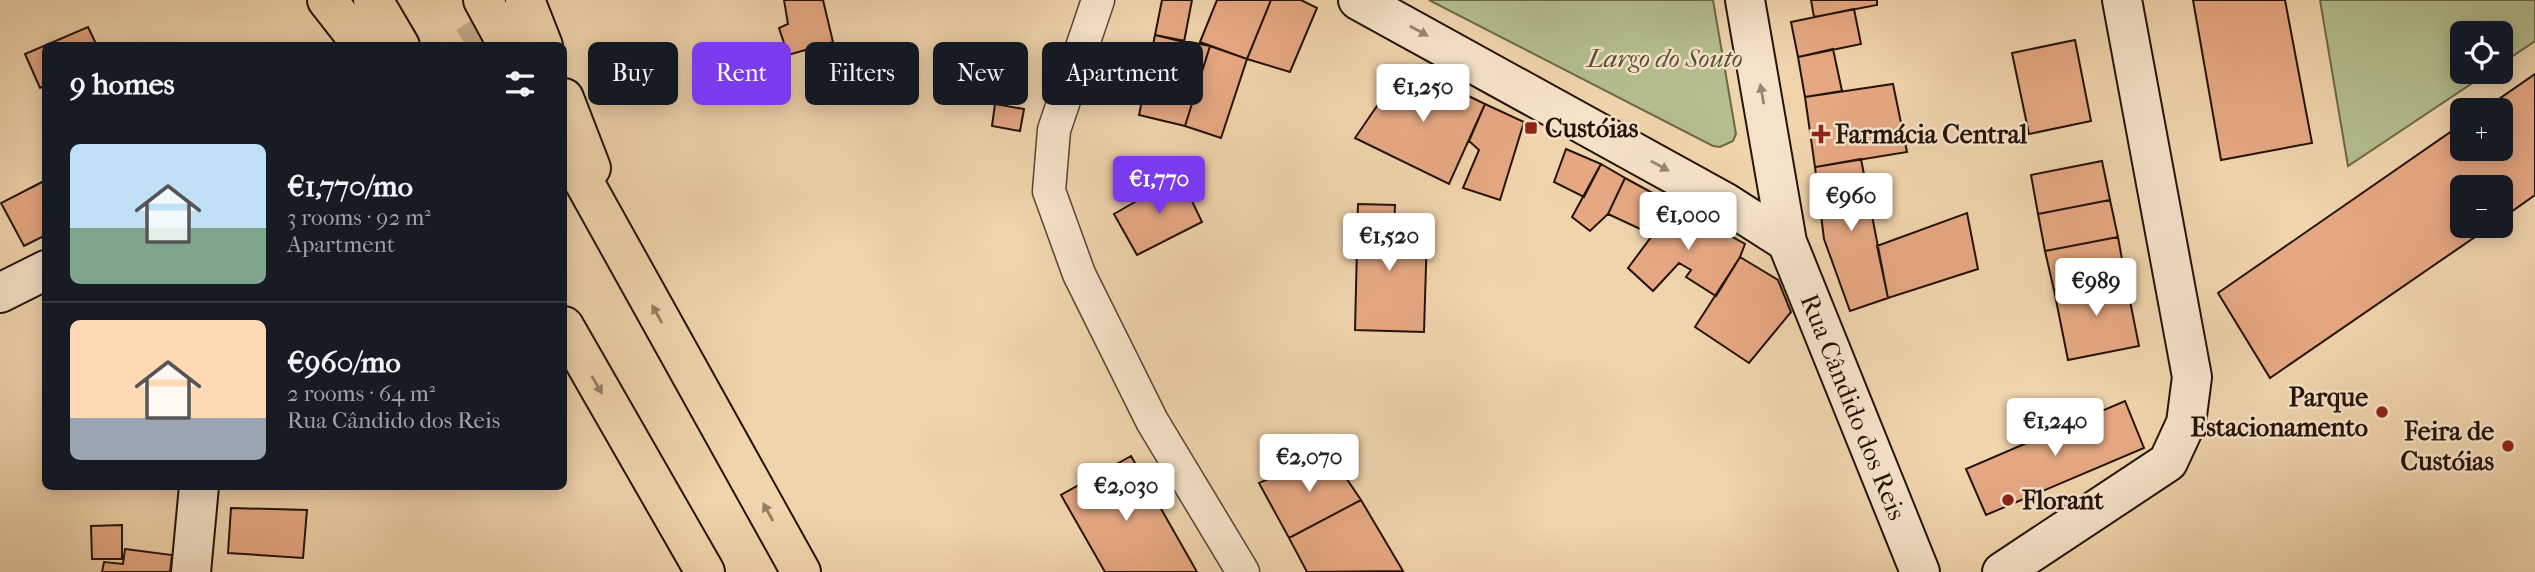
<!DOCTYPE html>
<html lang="en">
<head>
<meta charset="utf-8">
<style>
	:root { --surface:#171b24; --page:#20242c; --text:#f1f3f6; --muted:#9ea1a6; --line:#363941; --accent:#7c3aed }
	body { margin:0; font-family:"IM FELL French Canon",serif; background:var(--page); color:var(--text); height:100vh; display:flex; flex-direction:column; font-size:26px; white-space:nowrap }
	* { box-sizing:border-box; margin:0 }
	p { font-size:23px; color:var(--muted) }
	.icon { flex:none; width:38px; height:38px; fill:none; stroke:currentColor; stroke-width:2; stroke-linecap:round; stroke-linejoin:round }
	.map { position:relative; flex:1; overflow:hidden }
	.details { position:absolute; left:42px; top:42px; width:525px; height:448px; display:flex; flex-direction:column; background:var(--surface); border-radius:10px; box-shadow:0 4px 18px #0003 }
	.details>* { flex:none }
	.guide { position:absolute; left:588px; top:42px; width:665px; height:63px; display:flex; gap:14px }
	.controls { position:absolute; left:2450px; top:21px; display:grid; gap:14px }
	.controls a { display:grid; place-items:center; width:63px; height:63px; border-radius:10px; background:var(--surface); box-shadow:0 4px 18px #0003; font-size:35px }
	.price { position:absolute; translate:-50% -60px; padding:0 16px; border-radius:7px; background:#fff; color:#222; font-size:23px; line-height:46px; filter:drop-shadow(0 2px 4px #0008) }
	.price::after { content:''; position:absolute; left:50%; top:42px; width:21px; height:16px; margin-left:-10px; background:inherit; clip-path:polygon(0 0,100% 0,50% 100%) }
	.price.selected { background:var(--accent); color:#fff }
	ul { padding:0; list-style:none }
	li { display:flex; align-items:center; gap:21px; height:175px; padding:0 28px }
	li+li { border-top:2px solid var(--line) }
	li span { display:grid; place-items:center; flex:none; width:196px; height:140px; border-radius:10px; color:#555 }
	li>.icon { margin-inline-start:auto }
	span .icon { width:84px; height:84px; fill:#fffc; stroke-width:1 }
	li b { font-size:30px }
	h2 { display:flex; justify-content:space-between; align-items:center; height:84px; padding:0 28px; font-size:30px }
	.chip { padding:0 24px; border-radius:10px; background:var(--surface); box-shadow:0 4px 18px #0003; font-size:24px; line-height:63px }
	.chip.selected { background:var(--accent); color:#fff }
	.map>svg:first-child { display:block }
	.green { fill:#b4be8d; stroke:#6c684b; stroke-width:2 }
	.building { fill:#e6a883; stroke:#241309; stroke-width:2 }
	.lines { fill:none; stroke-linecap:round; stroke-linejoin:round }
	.secondary-tunnel { stroke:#c7ad8b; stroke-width:38; stroke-dasharray:38 19; stroke-linecap:butt }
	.street-casing { stroke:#574332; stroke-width:35 }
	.secondary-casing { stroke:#241309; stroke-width:42 }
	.highway-casing { stroke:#241309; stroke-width:42 }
	.street { stroke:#f5e3c9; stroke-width:32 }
	.secondary { stroke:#f5e3c9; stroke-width:38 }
	.highway { stroke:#f0d4ac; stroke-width:38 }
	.oneway { fill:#978573 }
	.oneway2 { fill:#947d63 }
	.poi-dot { fill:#8f2418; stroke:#f5e3c9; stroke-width:2.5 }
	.labels { text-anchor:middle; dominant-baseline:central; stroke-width:5; stroke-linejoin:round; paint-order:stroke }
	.park-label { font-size:26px; font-style:italic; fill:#564f37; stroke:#f5e3c9 }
	.poi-label { font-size:26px; font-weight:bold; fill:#241309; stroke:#f5e3c9; text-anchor:start }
	.street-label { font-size:26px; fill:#241309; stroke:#f5e3c9 }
</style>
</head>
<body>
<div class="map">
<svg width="2535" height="572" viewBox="0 0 2535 572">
	<rect width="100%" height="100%" fill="#f0d4ac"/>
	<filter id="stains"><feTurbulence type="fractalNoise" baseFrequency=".00286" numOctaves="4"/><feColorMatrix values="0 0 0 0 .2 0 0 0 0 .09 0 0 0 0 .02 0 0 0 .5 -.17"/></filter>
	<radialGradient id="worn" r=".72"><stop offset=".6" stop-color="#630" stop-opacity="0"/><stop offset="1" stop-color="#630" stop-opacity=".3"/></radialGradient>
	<!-- green -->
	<path class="green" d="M1429 0H1713L1736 134 1733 141 1720 147 1713 146Z
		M2320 0H2535V41L2501 64V33H2462V72H2489L2348 166Z"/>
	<!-- building -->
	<path class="building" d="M784 0H823L833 42 788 55 779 28 788 24Z
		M1162 0H1192L1184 42 1155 35Z
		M1217 0H1271L1247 59 1200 42Z
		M1271 0H1301L1317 8 1290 72 1247 59Z
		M1811 0H1877V5L1814 17Z
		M2193 0H2285L2312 143 2221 160Z
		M1854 9 1861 44 1798 57 1791 22Z
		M88 27 97 46H46V85L40 88 25 54Z
		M1155 35 1210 46 1185 126 1139 115Z
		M2075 40 2091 121 2029 134 2012 53Z
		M1210 46 1247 59 1221 138 1185 126Z
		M1833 49 1842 91 1805 97 1798 57Z
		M1405 65 1485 104 1449 184 1355 138Z
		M2535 74V195L2501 219V187H2462V226H2491L2270 378 2218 293 2462 124V149H2501V110H2483Z
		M1893 84 1907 152 1815 167 1805 97Z
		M995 104 1024 109 1020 131 992 126Z
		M1485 104 1524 122 1500 200 1463 188 1479 150 1469 141Z
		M1566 149 1601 164 1584 197 1554 182Z
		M1861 159 1888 298 1850 311 1824 239 1815 167Z
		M2102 161 2110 200 2038 214 2031 175Z
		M1601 164 1625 178 1608 214 1590 231 1572 217Z
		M1180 176 1202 222 1137 255 1114 214Z
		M1625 178 1675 205 1653 235 1608 214Z
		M46 180V235L24 246 1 203Z
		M2110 200 2118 237 2045 251 2038 214Z
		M1358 204 1395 205 1394 232 1427 233 1424 332 1355 330Z
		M1675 205 1745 244 1740 257 1716 296 1686 277 1691 270 1679 263 1653 291 1628 268Z
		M1967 213 1978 269 1888 298 1877 246Z
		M2118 237 2125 276 2054 290 2045 251Z
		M1740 257 1778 280 1791 312 1749 363 1695 327Z
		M2125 276 2139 346 2068 360 2054 290Z
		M2125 401 2144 448 1986 515 1966 469Z
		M1329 453 1361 500 1289 538 1259 483Z
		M1131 456 1197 572H1105L1061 495Z
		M1361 500 1403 571 1307 572 1289 538Z
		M231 508 307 510 303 558 228 553Z
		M122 525V559H92L91 526Z
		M125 549 172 555 170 572H102L104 562 123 564Z"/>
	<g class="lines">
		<!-- secondary-tunnel -->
		<path class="secondary-tunnel" d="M466 46 526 10"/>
		<!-- street casing -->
		<g class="street-casing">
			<path id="street" d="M1098 0 1054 130 1049 191 1079 274 1152 421 1243 572"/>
		</g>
		<!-- secondary casing -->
		<g class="secondary-casing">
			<path id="secondary" d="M1358 0 1726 203 1787 242
				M1745 0 1787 242 1920 572
				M0 293 46 270
				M191 572 199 486
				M2002 572 2168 462 2186 423 2192 377 2122 0"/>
		</g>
		<!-- highway casing -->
		<g class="highway-casing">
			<path id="highway" d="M327 0 363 46
				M373 0 400 46
				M483 0 508 46
				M525 0 543 46
				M564 98 591 168
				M564 146 801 572
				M564 326 705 572"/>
		</g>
		<!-- street -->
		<use href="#street" class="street"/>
		<!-- secondary -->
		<use href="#secondary" class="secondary"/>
		<!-- highway -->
		<use href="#highway" class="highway"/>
	</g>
	<!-- one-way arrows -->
	<defs><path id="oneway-solid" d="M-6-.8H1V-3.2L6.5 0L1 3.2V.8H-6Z" transform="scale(1.75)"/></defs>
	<g class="oneway">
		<use href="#oneway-solid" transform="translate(1419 31) rotate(29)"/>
		<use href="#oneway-solid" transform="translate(1762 94) rotate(-100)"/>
		<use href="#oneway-solid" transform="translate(1660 166) rotate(29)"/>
	</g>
	<g class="oneway2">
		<use href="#oneway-solid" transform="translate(657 314) rotate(-119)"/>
		<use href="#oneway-solid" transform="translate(597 385) rotate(60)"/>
		<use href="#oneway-solid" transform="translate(768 512) rotate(-119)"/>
	</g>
	<!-- markers -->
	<g class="poi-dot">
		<rect x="1524" y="121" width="14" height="14" rx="3.5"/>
		<path d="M1817.5 123.5h7v7h7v7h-7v7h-7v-7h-7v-7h7z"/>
		<circle cx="2382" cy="412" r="7"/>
		<circle cx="2508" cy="446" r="7"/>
		<circle cx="2008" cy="500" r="7"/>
	</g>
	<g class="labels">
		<!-- park labels -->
		<g class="park-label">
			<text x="1665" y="58">Largo do Souto</text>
		</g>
		<!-- poi labels -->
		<g class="poi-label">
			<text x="1545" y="128">Custóias</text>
			<text x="1835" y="134">Farmácia Central</text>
			<text x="2368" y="397" text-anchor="end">Parque<tspan x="2368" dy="30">Estacionamento</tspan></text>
			<text x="2494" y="431" text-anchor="end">Feira de<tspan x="2494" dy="30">Custóias</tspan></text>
			<text x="2022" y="500">Florant</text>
		</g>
		<!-- street labels -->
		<g class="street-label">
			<text transform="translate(1853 407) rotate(68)">Rua Cândido dos Reis</text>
		</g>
	</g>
	<rect width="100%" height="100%" filter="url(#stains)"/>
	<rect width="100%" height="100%" fill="url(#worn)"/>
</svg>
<div class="controls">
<a><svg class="icon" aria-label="locate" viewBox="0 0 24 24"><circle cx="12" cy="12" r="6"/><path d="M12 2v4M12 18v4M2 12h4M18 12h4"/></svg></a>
<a>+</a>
<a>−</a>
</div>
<b class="price" style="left:1423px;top:124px">€1,250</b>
<b class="price selected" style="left:1159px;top:216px">€1,770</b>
<b class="price" style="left:1851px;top:233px">€960</b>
<b class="price" style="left:1688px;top:252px">€1,000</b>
<b class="price" style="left:1389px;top:273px">€1,520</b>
<b class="price" style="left:2096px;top:318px">€989</b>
<b class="price" style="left:2055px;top:458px">€1,240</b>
<b class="price" style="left:1309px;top:494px">€2,070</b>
<b class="price" style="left:1126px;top:523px">€2,030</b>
<div class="guide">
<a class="chip">Buy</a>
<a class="chip selected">Rent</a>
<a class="chip">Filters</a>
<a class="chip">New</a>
<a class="chip">Apartment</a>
</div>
<section class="details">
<h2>9 homes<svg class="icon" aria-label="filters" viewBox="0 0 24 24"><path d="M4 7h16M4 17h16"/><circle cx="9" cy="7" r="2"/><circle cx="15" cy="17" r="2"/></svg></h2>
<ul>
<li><span style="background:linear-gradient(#bfe0f5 60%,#7fa58c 0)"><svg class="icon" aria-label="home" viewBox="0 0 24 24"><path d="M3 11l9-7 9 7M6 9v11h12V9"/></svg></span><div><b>€1,770/mo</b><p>3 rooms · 92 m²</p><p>Apartment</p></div></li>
<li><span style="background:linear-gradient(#ffd9b3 70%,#9aa5b1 0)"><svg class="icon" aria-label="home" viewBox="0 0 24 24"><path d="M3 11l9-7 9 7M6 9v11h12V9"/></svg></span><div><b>€960/mo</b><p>2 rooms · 64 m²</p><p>Rua Cândido dos Reis</p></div></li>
</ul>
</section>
</div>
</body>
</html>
